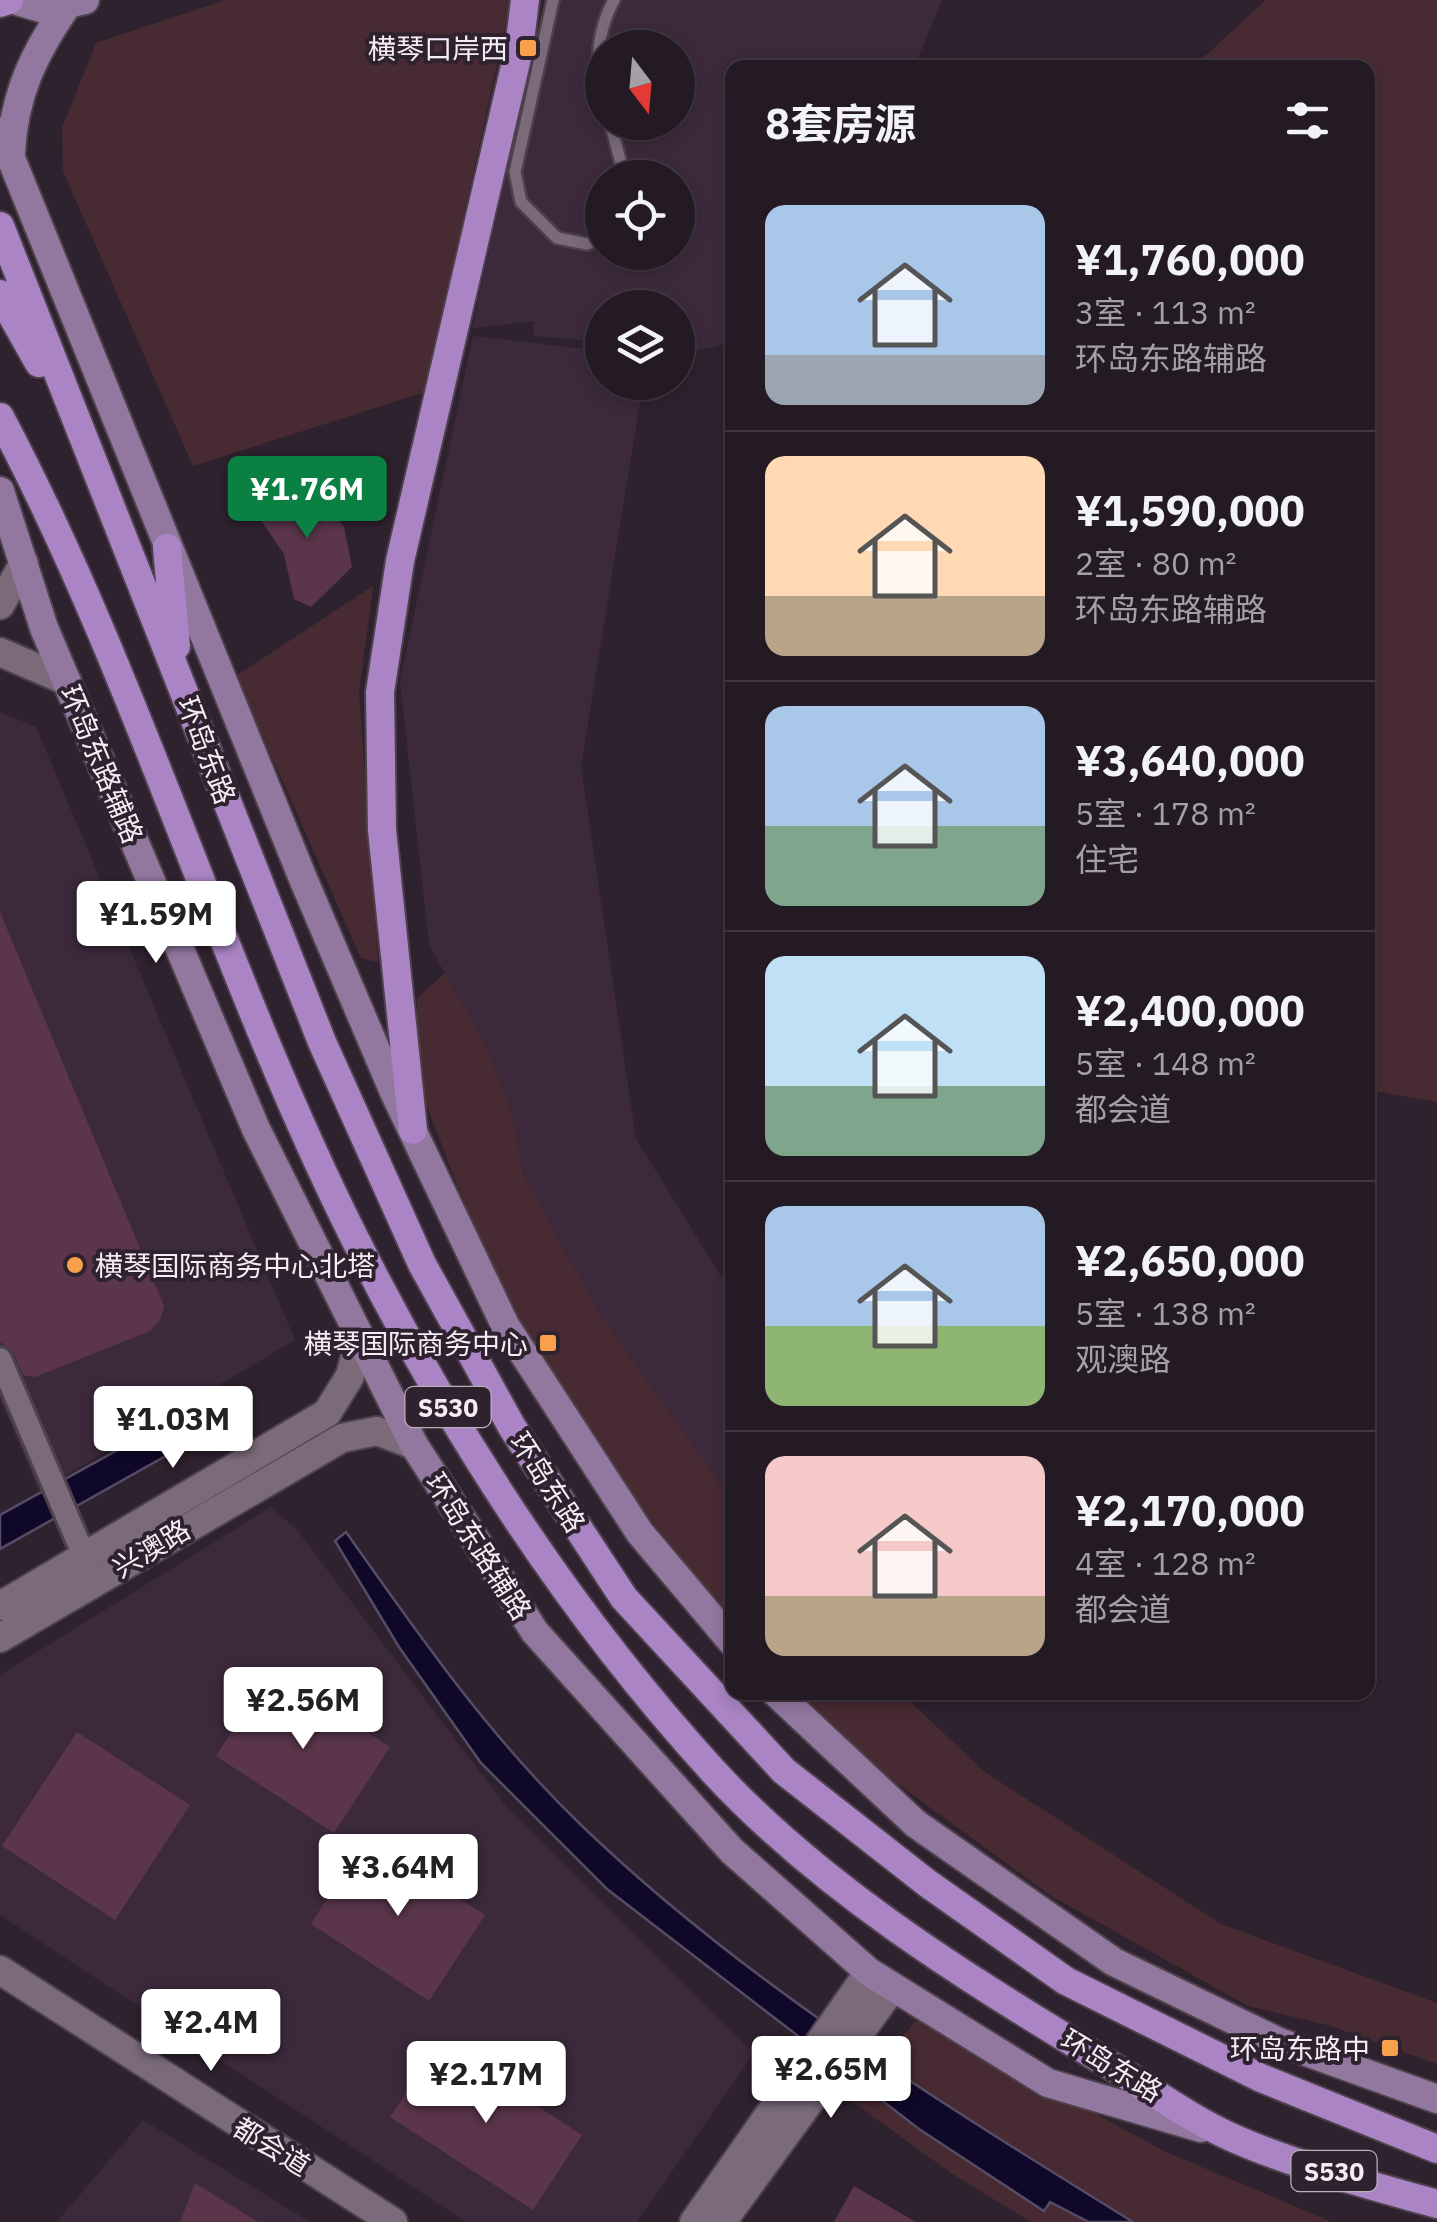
<!DOCTYPE html>
<html lang="zh">
<head>
<meta charset="utf-8">
<style>
	:root { --surface:#231a23; --page:#2b232b; --text:#f1f3f6; --muted:#a3a1a6; --line:#403841; --accent:#0b8043 }
	body { margin:0; font-family:"IBM Plex Sans","Noto Sans SC",sans-serif; background:var(--page); color:var(--text); height:100vh; display:flex; flex-direction:column; font-size:38px; white-space:nowrap }
	* { box-sizing:border-box; margin:0 }
	p { font-size:32px; color:var(--muted) }
	.icon { flex:none; width:55px; height:55px; fill:none; stroke:currentColor; stroke-width:2; stroke-linecap:round; stroke-linejoin:round }
	.map { position:relative; flex:1; overflow:hidden }
	.sheet { position:absolute; left:725px; top:60px; width:650px; height:1640px; display:flex; flex-direction:column; background:var(--surface); border-radius:20px; box-shadow:0 5px 15px #0003,0 0 0 2px var(--line) }
	.sheet>* { flex:none }
	.needle { width:65px; rotate:164deg }
	.controls { position:absolute; left:585px; top:30px; display:grid; gap:20px }
	.controls a { display:grid; place-items:center; width:110px; height:110px; border-radius:50%; background:var(--surface); box-shadow:0 5px 15px #0003,0 0 0 2px var(--line); font-size:50px }
	.price { position:absolute; translate:-50% -85px; padding:0 22px; border-radius:10px; background:#fff; color:#222; font-size:32px; line-height:65px; filter:drop-shadow(0 2px 5px #0008) }
	.price::after { content:''; position:absolute; left:50%; top:60px; width:30px; height:22px; margin-left:-15px; background:inherit; clip-path:polygon(0 0,100% 0,50% 100%) }
	.price.current { background:var(--accent); color:#fff }
	ul { padding:0; list-style:none }
	li { display:flex; align-items:center; gap:30px; height:250px; padding:0 40px }
	li+li { border-top:2px solid var(--line) }
	li span { display:grid; place-items:center; flex:none; width:280px; height:200px; border-radius:20px; color:#555 }
	li>.icon { margin-inline-start:auto }
	span .icon { width:120px; height:120px; fill:#fffc; stroke-width:1 }
	li b { font-size:42px }
	h2 { display:flex; justify-content:space-between; align-items:center; height:120px; padding:0 40px; font-size:42px }
	.map>svg:first-child { display:block }
	.built { fill:#3c2a3c; fill-rule:evenodd }
	.green { fill:#482b32 }
	.water { fill:#100828; stroke:#554c66; stroke-width:2.5 }
	.building { fill:#5b364b }
	.lines { fill:none; stroke-linecap:round; stroke-linejoin:round }
	.service-casing { stroke:#4d414c; stroke-width:16 }
	.minor-casing { stroke:#4d414c; stroke-width:28 }
	.tertiary-casing { stroke:#4d414c; stroke-width:32 }
	.secondary-casing { stroke:#4d414c; stroke-width:32 }
	.primary-casing { stroke:#4d414c; stroke-width:32 }
	.service { stroke:#7a6a7a; stroke-width:11 }
	.minor { stroke:#7a6a7a; stroke-width:22 }
	.tertiary { stroke:#7a6a7a; stroke-width:28 }
	.secondary { stroke:#92779f; stroke-width:28 }
	.primary { stroke:#aa84c4; stroke-width:28 }
	.poi-dot { fill:#f9a04d; stroke:#2f222f; stroke-width:4 }
	.labels { text-anchor:middle; dominant-baseline:central; stroke-width:8; stroke-linejoin:round; paint-order:stroke }
	.shield { fill:#2f222f; stroke:#baafba; stroke-width:2.5 }
	.shield-label { font-size:25px; font-weight:bold; fill:#f6ecf5 }
	.poi-label { font-size:28px; fill:#f6ecf5; stroke:#2f222f; text-anchor:end }
	.street-label { font-size:28px; fill:#f6ecf5; stroke:#2f222f }
</style>
</head>
<body>
<div class="map">
<svg width="1437" height="2222" viewBox="0 0 1437 2222">
	<rect width="100%" height="100%" fill="#2f222f"/>
	<!-- built -->
	<path class="built" d="M545 0H942L914 67 732 68V343L699 350 678 348V308H602V342L534 336V321L472 328ZM602 48H678V122H602ZM602 178H678V252H602Z
		M473 336 602 351V382L643 383 581 766 636 1139 732 1294V1501L598 1311 523 1174 512 1113 486 1046 429 945 400 681Z
		M0 712 36 727 295 1340 39 1491 0 1399Z
		M271 1507 297 1530 508 1809 754 2053 637 2222H466L0 1915V1675Z
		M143 2120 310 2222H57Z"/>
	<!-- green -->
	<path class="green" d="M226 0H511L425 392 193 466 63 171 62 128 96 43Z
		M1266 0H1437V1102L1368 1090V68L1193 67Z
		M373 586 359 693 378 962 361 958 236 676Z
		M445 973 486 1046 512 1113 523 1174 598 1311 732 1501V1619C610 1480 502 1315 440 1140 433 1119 421 1096 418 1075 414 1050 417 1023 417 998Z
		M797 1693H901L986 1773 1221 1924 1437 2003V2064L1331 2026 1248 2006 1050 1895 843 1744Z
		M914 2022H927L1164 2151 1332 2222H1031L951 2173 853 2102Z"/>
	<!-- water -->
	<path class="water" d="M185 1413 212 1430 0 1549V1515Z
		M346 1532C418 1634 489 1736 579 1823 742 1981 941 2103 1133 2222H1089L1050 2202 1044 2211 919 2129 607 1889 481 1763 399 1647 335 1541Z"/>
	<!-- building -->
	<path class="building" d="M318 491 344 527 352 567 311 607 294 599 284 554 254 510 264 493Z
		M0 912 164 1306 160 1320 150 1331 35 1377 23 1375 13 1352 0 1342Z
		M272 1670 390 1747 334 1833 216 1756Z
		M77 1732 190 1805 115 1920 2 1846Z
		M366 1838 485 1915 429 2001 311 1924Z
		M440 2043 582 2135 533 2210 390 2117Z
		M195 2183 258 2222H180Z
		M854 2186 916 2222H834Z"/>
	<g class="lines">
		<!-- service casing -->
		<g class="service-casing">
			<path id="service" d="M553 0 515 172 521 202 557 238 587 244 602 239
				M602 91C595 58 598 29 614 0
				M610 122 625 178"/>
		</g>
		<!-- minor casing -->
		<g class="minor-casing">
			<path id="minor" d="M0 1359 84 1556"/>
		</g>
		<!-- tertiary casing -->
		<g class="tertiary-casing">
			<path id="tertiary" d="M0 605 24 563
				M0 652 67 681
				M0 1606 327 1413 350 1376 359 1342
				M0 1638 342 1438 377 1431 414 1445
				M0 1970 393 2222
				M694 2222 869 1972
				M722 2222 893 1987"/>
		</g>
		<!-- secondary casing -->
		<g class="secondary-casing">
			<path id="secondary" d="M14 0 44 9 85 0
				M0 131 304 881 394 1092 505 1325 640 1533 732 1642
				M11 152C14 95 34 53 66 7
				M0 491 44 628 256 1129 414 1445 535 1632 732 1851 869 1972 1048 2083 1201 2128
				M775 1692 916 1824 1114 1962 1279 2042 1437 2099"/>
		</g>
		<!-- primary casing -->
		<g class="primary-casing">
			<path id="primary" d="M0 3 9 0
				M0 226 322 1042 422 1264 512 1427 624 1598 784 1771 927 1883 1066 1981 1261 2078 1437 2149
				M0 294 39 363
				M0 417C139 679 220 968 352 1233 448 1425 568 1612 713 1771 821 1888 962 1975 1097 2057 1141 2083 1185 2116 1231 2137 1288 2163 1376 2187 1437 2204
				M167 548 176 646
				M413 1130 382 830 380 692 400 561 519 49 525 0"/>
		</g>
		<!-- service -->
		<use href="#service" class="service"/>
		<!-- minor -->
		<use href="#minor" class="minor"/>
		<!-- tertiary -->
		<use href="#tertiary" class="tertiary"/>
		<!-- secondary -->
		<use href="#secondary" class="secondary"/>
		<!-- primary -->
		<use href="#primary" class="primary"/>
	</g>
	<!-- markers -->
	<g class="poi-dot">
		<rect x="518" y="38" width="20" height="20" rx="5"/>
		<circle cx="75" cy="1265" r="10"/>
		<rect x="538" y="1333" width="20" height="20" rx="5"/>
		<rect x="1380" y="2038" width="20" height="20" rx="5"/>
	</g>
	<g class="labels">
		<!-- shield labels -->
		<g class="shield">
			<rect x="405.5" y="1387" width="85" height="40" rx="8"/>
			<rect x="1291.5" y="2151" width="85" height="40" rx="8"/>
		</g>
		<g class="shield-label">
			<text x="448" y="1407">S530</text>
			<text x="1334" y="2171">S530</text>
		</g>
		<!-- poi labels -->
		<g class="poi-label">
			<text x="508" y="48">横琴口岸西</text>
			<text x="95" y="1265" text-anchor="start">横琴国际商务中心北塔</text>
			<text x="528" y="1343">横琴国际商务中心</text>
			<text x="1370" y="2048">环岛东路中</text>
		</g>
		<!-- street labels -->
		<g class="street-label">
			<text transform="translate(207 750) rotate(69)">环岛东路</text>
			<text transform="translate(102 764) rotate(67)">环岛东路辅路</text>
			<text transform="translate(548 1482) rotate(57)">环岛东路</text>
			<text transform="translate(479 1546) rotate(57)">环岛东路辅路</text>
			<text transform="translate(151 1548) rotate(-31)">兴澳路</text>
			<text transform="translate(1112 2065) rotate(31)">环岛东路</text>
			<text transform="translate(272 2146) rotate(32)">都会道</text>
		</g>
	</g>
</svg>
<div class="controls">
<a><svg class="needle" viewBox="-14 -14 28 28"><path d="M0-13l5 13h-10z" fill="#e53935"/><path d="M0 13l5-13h-10z" fill="#a3a1a6"/></svg></a>
<a><svg class="icon" aria-label="locate" viewBox="0 0 24 24"><circle cx="12" cy="12" r="6"/><path d="M12 2v4M12 18v4M2 12h4M18 12h4"/></svg></a>
<a><svg class="icon" aria-label="layers" viewBox="0 0 24 24"><path d="M12 4l9 5-9 5-9-5zM3 14l9 5 9-5"/></svg></a>
</div>
<b class="price current" style="left:307px;top:541px">¥1.76M</b>
<b class="price" style="left:156px;top:966px">¥1.59M</b>
<b class="price" style="left:173px;top:1471px">¥1.03M</b>
<b class="price" style="left:303px;top:1752px">¥2.56M</b>
<b class="price" style="left:398px;top:1919px">¥3.64M</b>
<b class="price" style="left:211px;top:2074px">¥2.4M</b>
<b class="price" style="left:831px;top:2121px">¥2.65M</b>
<b class="price" style="left:486px;top:2126px">¥2.17M</b>
<section class="sheet">
<h2>8套房源<svg class="icon" aria-label="filters" viewBox="0 0 24 24"><path d="M4 7h16M4 17h16"/><circle cx="9" cy="7" r="2"/><circle cx="15" cy="17" r="2"/></svg></h2>
<ul>
<li><span style="background:linear-gradient(#a9c7e8 75%,#9aa5b1 0)"><svg class="icon" aria-label="home" viewBox="0 0 24 24"><path d="M3 11l9-7 9 7M6 9v11h12V9"/></svg></span><div><b>¥1,760,000</b><p>3室 · 113 m²</p><p>环岛东路辅路</p></div></li>
<li><span style="background:linear-gradient(#ffd9b3 70%,#b9a48a 0)"><svg class="icon" aria-label="home" viewBox="0 0 24 24"><path d="M3 11l9-7 9 7M6 9v11h12V9"/></svg></span><div><b>¥1,590,000</b><p>2室 · 80 m²</p><p>环岛东路辅路</p></div></li>
<li><span style="background:linear-gradient(#a9c7e8 60%,#7fa58c 0)"><svg class="icon" aria-label="home" viewBox="0 0 24 24"><path d="M3 11l9-7 9 7M6 9v11h12V9"/></svg></span><div><b>¥3,640,000</b><p>5室 · 178 m²</p><p>住宅</p></div></li>
<li><span style="background:linear-gradient(#bfe0f5 65%,#7fa58c 0)"><svg class="icon" aria-label="home" viewBox="0 0 24 24"><path d="M3 11l9-7 9 7M6 9v11h12V9"/></svg></span><div><b>¥2,400,000</b><p>5室 · 148 m²</p><p>都会道</p></div></li>
<li><span style="background:linear-gradient(#a9c7e8 60%,#8fb573 0)"><svg class="icon" aria-label="home" viewBox="0 0 24 24"><path d="M3 11l9-7 9 7M6 9v11h12V9"/></svg></span><div><b>¥2,650,000</b><p>5室 · 138 m²</p><p>观澳路</p></div></li>
<li><span style="background:linear-gradient(#f6c9c9 70%,#b9a48a 0)"><svg class="icon" aria-label="home" viewBox="0 0 24 24"><path d="M3 11l9-7 9 7M6 9v11h12V9"/></svg></span><div><b>¥2,170,000</b><p>4室 · 128 m²</p><p>都会道</p></div></li>
</ul>
</section>
</div>
</body>
</html>
